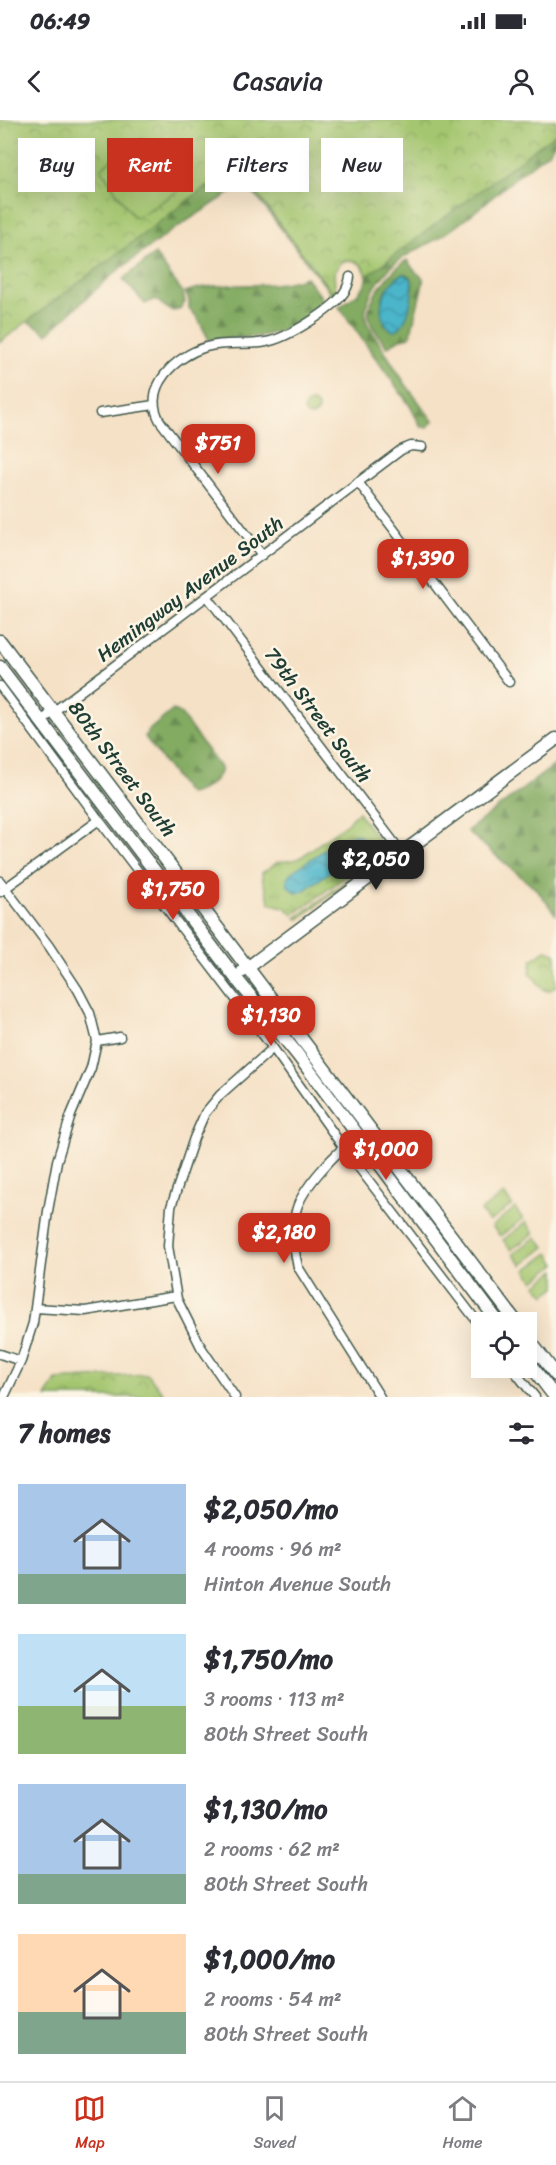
<!DOCTYPE html>
<html lang="en">
<head>
<meta charset="utf-8">
<style>
	:root { --surface:#fff; --page:#f7f7f7; --text:#2b2b33; --muted:#7c7c81; --line:#e1e1e2; --accent:#c8321e }
	body { margin:0; font-family:Sriracha,sans-serif; background:var(--page); color:var(--text); height:100vh; display:flex; flex-direction:column; font-size:22px; white-space:nowrap }
	* { box-sizing:border-box; margin:0 }
	p { font-size:20px; color:var(--muted) }
	.icon { flex:none; width:33px; height:33px; fill:none; stroke:currentColor; stroke-width:2; stroke-linecap:round; stroke-linejoin:round }
	.map { position:relative; height:1277px; overflow:hidden }
	.details { display:flex; flex-direction:column; background:var(--surface); flex:1 }
	.details>* { flex:none }
	.hud { position:absolute; left:18px; top:18px; width:520px; height:54px; display:flex; gap:12px }
	.fabs { position:absolute; left:471px; top:1192px; display:grid; gap:12px }
	.fabs a { display:grid; place-items:center; width:66px; height:66px; border-radius:0px; background:var(--surface); box-shadow:0 6px 24px #0002; font-size:30px }
	.price { position:absolute; translate:-50% -51px; padding:0 14px; border-radius:12px; background:var(--accent); color:#fff; font-size:20px; line-height:39px; filter:drop-shadow(0 2px 3px #0008) }
	.price::after { content:''; position:absolute; left:50%; top:36px; width:18px; height:14px; margin-left:-9px; background:inherit; clip-path:polygon(0 0,100% 0,50% 100%) }
	.price.on { background:#222; color:#fff }
	ul { padding:0; list-style:none }
	li { display:flex; align-items:center; gap:18px; height:150px; padding:0 18px }
	li span { display:grid; place-items:center; flex:none; width:168px; height:120px; border-radius:0px; color:#555 }
	li>.icon { margin-inline-start:auto }
	span .icon { width:72px; height:72px; fill:#fffc; stroke-width:1 }
	li b { font-size:26px }
	h2 { display:flex; justify-content:space-between; align-items:center; height:72px; padding:0 18px; font-size:26px }
	.pill { padding:0 21px; border-radius:0px; background:var(--surface); box-shadow:0 6px 24px #0002; font-size:21px; line-height:54px }
	.pill.on { background:var(--accent); color:#fff }
	.status { display:flex; justify-content:space-between; align-items:center; height:42px; padding:0 30px; background:var(--surface); direction:ltr }
	.status svg { height:16px; fill:currentColor }
	header { display:flex; justify-content:space-between; align-items:center; height:78px; padding:0 18px; background:var(--surface); font-size:27px; font-weight:600 }
	.dock { display:flex; justify-content:space-around; align-items:center; height:84px; border-top:2px solid var(--line); background:var(--surface); font-size:16px; color:var(--muted) }
	.dock a { display:grid; justify-items:center; gap:3px }
	.dock .on { color:var(--accent) }
	.map>svg:first-child { display:block }
	.grass { fill:url(#grass-tufts); stroke:#628252; stroke-width:1.5 }
	.forest { fill:url(#forest-firs); stroke:#51744b; stroke-width:1.5; fill-rule:evenodd }
	.park { fill:url(#park-crowns); stroke:#628252; stroke-width:1.5 }
	.garden { fill:url(#garden-dots); stroke:#628252; stroke-width:1.5 }
	.pitch { fill:#a4c66f; stroke:#628252; stroke-width:1.5 }
	.water { fill:url(#water-waves); stroke:#36797f; stroke-width:1.5 }
	.lines { fill:none; stroke-linecap:round; stroke-linejoin:round }
	.street-casing { stroke:#3f564a; stroke-width:11 }
	.secondary-casing { stroke:#3f564a; stroke-width:15 }
	.street { stroke:#fff; stroke-width:8 }
	.secondary { stroke:#fff; stroke-width:12 }
	.labels { text-anchor:middle; dominant-baseline:central; stroke-width:5; stroke-linejoin:round; paint-order:stroke }
	.street-label { font-size:20px; fill:#1f3d34; stroke:#fcf5e5 }
</style>
</head>
<body>
<div class="status"><b>06:49</b><svg viewBox="0 0 49 12"><path d="M0 12V9h3v3zM5 12V6h3v6zM10 12V3h3v9zM15 12V0h3v12zM26 1h20v11H26zM47 4h2v5h-2z"/></svg></div>
<header><svg class="icon" aria-label="back" viewBox="0 0 24 24"><path d="M15 5l-7 7 7 7"/></svg>Casavia<svg class="icon" aria-label="person" viewBox="0 0 24 24"><circle cx="12" cy="8" r="4"/><path d="M4 21q1-7 8-7t8 7"/></svg></header>
<div class="map">
<svg width="556" height="1277" viewBox="0 0 556 1277">
	<defs>
		<pattern id="grass-tufts" width="24" height="20" patternUnits="userSpaceOnUse" patternTransform="scale(1.5)"><rect width="24" height="20" fill="#a4c66f"/><path d="M3 7l-1-3M5 7V3M7 7l1-3M15 17l-1-3M17 17v-4M19 17l1-3" fill="none" stroke="#85a25c"/></pattern>
		<pattern id="forest-firs" width="22" height="20" patternUnits="userSpaceOnUse" patternTransform="scale(1.5)"><rect width="22" height="20" fill="#83ab62"/><path d="M5 1l3.5 6h-7zM16 11l3.5 6h-7z" fill="#6b8c52"/></pattern>
		<pattern id="park-crowns" width="20" height="18" patternUnits="userSpaceOnUse" patternTransform="scale(1.5)"><rect width="20" height="18" fill="#a4c66f"/><path d="M2 6a3 3 0 1 1 6 0M12 15a3 3 0 1 1 6 0" fill="none" stroke="#85a25c"/></pattern>
		<pattern id="garden-dots" width="8" height="8" patternUnits="userSpaceOnUse" patternTransform="scale(1.5)"><rect width="8" height="8" fill="#a4c66f"/><path d="M2 2h.1M6 6h.1" fill="none" stroke="#85a25c" stroke-width="1.8" stroke-linecap="round"/></pattern>
		<pattern id="water-waves" width="16" height="10" patternUnits="userSpaceOnUse" patternTransform="scale(1.5)"><rect width="16" height="10" fill="#4cb5ca"/><path d="M0 5q4-4 8 0t8 0" fill="none" stroke="#3f94a5"/></pattern>
	</defs>
	<rect width="100%" height="100%" fill="#fcf5e5"/>
	<filter id="ink" filterUnits="userSpaceOnUse"><feTurbulence type="fractalNoise" baseFrequency=".0167" numOctaves="2"/><feDisplacementMap in="SourceGraphic" scale="12" xChannelSelector="R" yChannelSelector="G"/><feConvolveMatrix kernelMatrix="1 2 1 2 8 2 1 2 1" color-interpolation-filters="sRGB"/></filter>
	<filter id="wash" filterUnits="userSpaceOnUse"><feTurbulence type="fractalNoise" baseFrequency=".008" numOctaves="4" result="noise"/><feDisplacementMap in="SourceGraphic" scale="24" xChannelSelector="R" yChannelSelector="G"/><feGaussianBlur stdDeviation="1.35" result="paint"/><feColorMatrix in="noise" values="0 0 0 0 0 0 0 0 0 0 0 0 0 0 0 0 0 1.4 0 .05"/><feComposite in="paint" operator="in"/></filter>
	<g filter="url(#wash)">
		<rect width="100%" height="100%" fill="#f5e1c6"/>
		<!-- grass -->
		<path class="grass" d="M358 692 384 728 293 795 286 788 269 783C269 772 261 763 262 753L278 742 294 740 301 737 347 703Z
			M388 730 385 735 299 799 296 798Z"/>
		<!-- forest -->
		<path class="forest" d="M556 0V21L549 32C513 57 482 89 445 114 429 125 403 134 391 147 378 161 360 184 367 203L404 262 433 301 428 307H421L410 286 339 187C347 181 359 175 364 166 380 143 334 127 333 157 333 161 335 166 335 171L332 175 256 76C248 70 242 69 233 71L170 112 112 155 47 214 38 207 26 201 213 46Z
			M155 134 183 173 185 182C174 200 166 186 155 179L145 184 123 159Z
			M407 140 414 150 424 159 410 217 400 219 387 227C382 219 372 209 369 199 364 180 393 149 407 140ZM406 154 411 158 413 168 383 177 395 159Z
			M306 157 322 178V183C282 222 259 215 209 220L197 197 189 189V180L185 172C224 158 268 172 306 157Z
			M173 590 180 593 221 649C219 660 201 673 189 674L184 669 145 617 148 611Z
			M556 644V795L538 771 467 711Z"/>
		<!-- park -->
		<path class="park" d="M0 0H556V13L367 156C363 143 354 137 341 142L334 153 335 169 334 175 235 45 0 222Z
			M304 289a7 7 0 1 1 14 0a7 7 0 1 1-14 0Z
			M546 830 556 833V866L549 871 544 870 530 853 532 840Z
			M148 1254 166 1277H46L56 1260Z"/>
		<!-- garden -->
		<path class="garden" d="M97 656 128 698 124 701 92 660Z"/>
		<!-- pitch -->
		<path class="pitch" d="M136 27C163 27 179 40 192 62L138 97 133 96 101 49 117 34Z
			M504 1074 512 1085 489 1102 481 1091Z
			M515 1088 523 1099 500 1116 492 1106Z
			M526 1102 534 1113 511 1130 503 1120Z
			M536 1117 545 1127 522 1145 513 1134Z
			M549 1133 556 1144 534 1161 526 1150Z
			M556 1150V1167L545 1175 536 1165Z"/>
		<!-- water -->
		<path class="water" d="M403 154 411 158C415 171 408 209 393 211 371 196 383 165 403 154Z
			M355 714 360 716 365 722 361 730 303 771 297 773 288 766 287 758 292 752 333 724Z"/>
	</g>
	<g filter="url(#ink)">
		<g class="lines">
			<!-- street casing -->
			<g class="street-casing">
				<path id="street" d="M100 293 154 285
					M358 362 509 562
					M262 435 160 301C141 267 176 236 206 227 226 221 247 226 266 222 286 219 332 190 343 174 347 169 349 163 350 157
					M207 476 402 733
					M0 566 99 700 273 928 343 1027 482 1208
					M41 601 401 330 411 326 422 327
					M0 761 49 826 78 870 90 893 97 921 91 948 71 995 57 1041 48 1091 33 1203 21 1241 4 1277
					M0 772 99 700
					M97 921 120 917
					M358 1016C338 1030 302 1067 296 1091 291 1109 294 1130 298 1147L380 1277
					M35 1188 85 1191 176 1176
					M0 1234 21 1241
					M512 1248 535 1277
					M235 1277 201 1227 177 1179 168 1126 171 1087 194 1018 205 993 220 975 273 928"/>
			</g>
			<!-- secondary casing -->
			<g class="secondary-casing">
				<path id="secondary" d="M0 521 517 1203
					M0 547 235 857 297 934 499 1203
					M243 851 556 619
					M526 1216 556 1255
					M526 1239 555 1277"/>
			</g>
			<!-- street -->
			<use href="#street" class="street"/>
			<!-- secondary -->
			<use href="#secondary" class="secondary"/>
		</g>
	</g>
	<g class="labels">
		<!-- street labels -->
		<g class="street-label">
			<text transform="translate(190 469) rotate(-37)">Hemingway Avenue South</text>
			<text transform="translate(318 595) rotate(53)">79th Street South</text>
			<text transform="translate(122 649) rotate(53)">80th Street South</text>
		</g>
	</g>
</svg>
<div class="fabs">
<a><svg class="icon" aria-label="locate" viewBox="0 0 24 24"><circle cx="12" cy="12" r="6"/><path d="M12 2v4M12 18v4M2 12h4M18 12h4"/></svg></a>
</div>
<b class="price" style="left:218px;top:355px">$751</b>
<b class="price" style="left:423px;top:470px">$1,390</b>
<b class="price on" style="left:376px;top:771px">$2,050</b>
<b class="price" style="left:173px;top:801px">$1,750</b>
<b class="price" style="left:271px;top:927px">$1,130</b>
<b class="price" style="left:386px;top:1061px">$1,000</b>
<b class="price" style="left:284px;top:1144px">$2,180</b>
<div class="hud">
<a class="pill">Buy</a>
<a class="pill on">Rent</a>
<a class="pill">Filters</a>
<a class="pill">New</a>
</div>
</div>
<section class="details">
<h2>7 homes<svg class="icon" aria-label="filters" viewBox="0 0 24 24"><path d="M4 7h16M4 17h16"/><circle cx="9" cy="7" r="2"/><circle cx="15" cy="17" r="2"/></svg></h2>
<ul>
<li><span style="background:linear-gradient(#a9c7e8 75%,#7fa58c 0)"><svg class="icon" aria-label="home" viewBox="0 0 24 24"><path d="M3 11l9-7 9 7M6 9v11h12V9"/></svg></span><div><b>$2,050/mo</b><p>4 rooms · 96 m²</p><p>Hinton Avenue South</p></div></li>
<li><span style="background:linear-gradient(#bfe0f5 60%,#8fb573 0)"><svg class="icon" aria-label="home" viewBox="0 0 24 24"><path d="M3 11l9-7 9 7M6 9v11h12V9"/></svg></span><div><b>$1,750/mo</b><p>3 rooms · 113 m²</p><p>80th Street South</p></div></li>
<li><span style="background:linear-gradient(#a9c7e8 75%,#7fa58c 0)"><svg class="icon" aria-label="home" viewBox="0 0 24 24"><path d="M3 11l9-7 9 7M6 9v11h12V9"/></svg></span><div><b>$1,130/mo</b><p>2 rooms · 62 m²</p><p>80th Street South</p></div></li>
<li><span style="background:linear-gradient(#ffd9b3 65%,#7fa58c 0)"><svg class="icon" aria-label="home" viewBox="0 0 24 24"><path d="M3 11l9-7 9 7M6 9v11h12V9"/></svg></span><div><b>$1,000/mo</b><p>2 rooms · 54 m²</p><p>80th Street South</p></div></li>
</ul>
</section>
<nav class="dock">
<a class="on"><svg class="icon" aria-label="map" viewBox="0 0 24 24"><path d="M3 6l6-2 6 2 6-2v14l-6 2-6-2-6 2zM9 4v14M15 6v14"/></svg>Map</a>
<a><svg class="icon" aria-label="saved" viewBox="0 0 24 24"><path d="M7 4h10v16l-5-4-5 4z"/></svg>Saved</a>
<a><svg class="icon" aria-label="home" viewBox="0 0 24 24"><path d="M3 11l9-7 9 7M6 9v11h12V9"/></svg>Home</a>
</nav>
</body>
</html>
